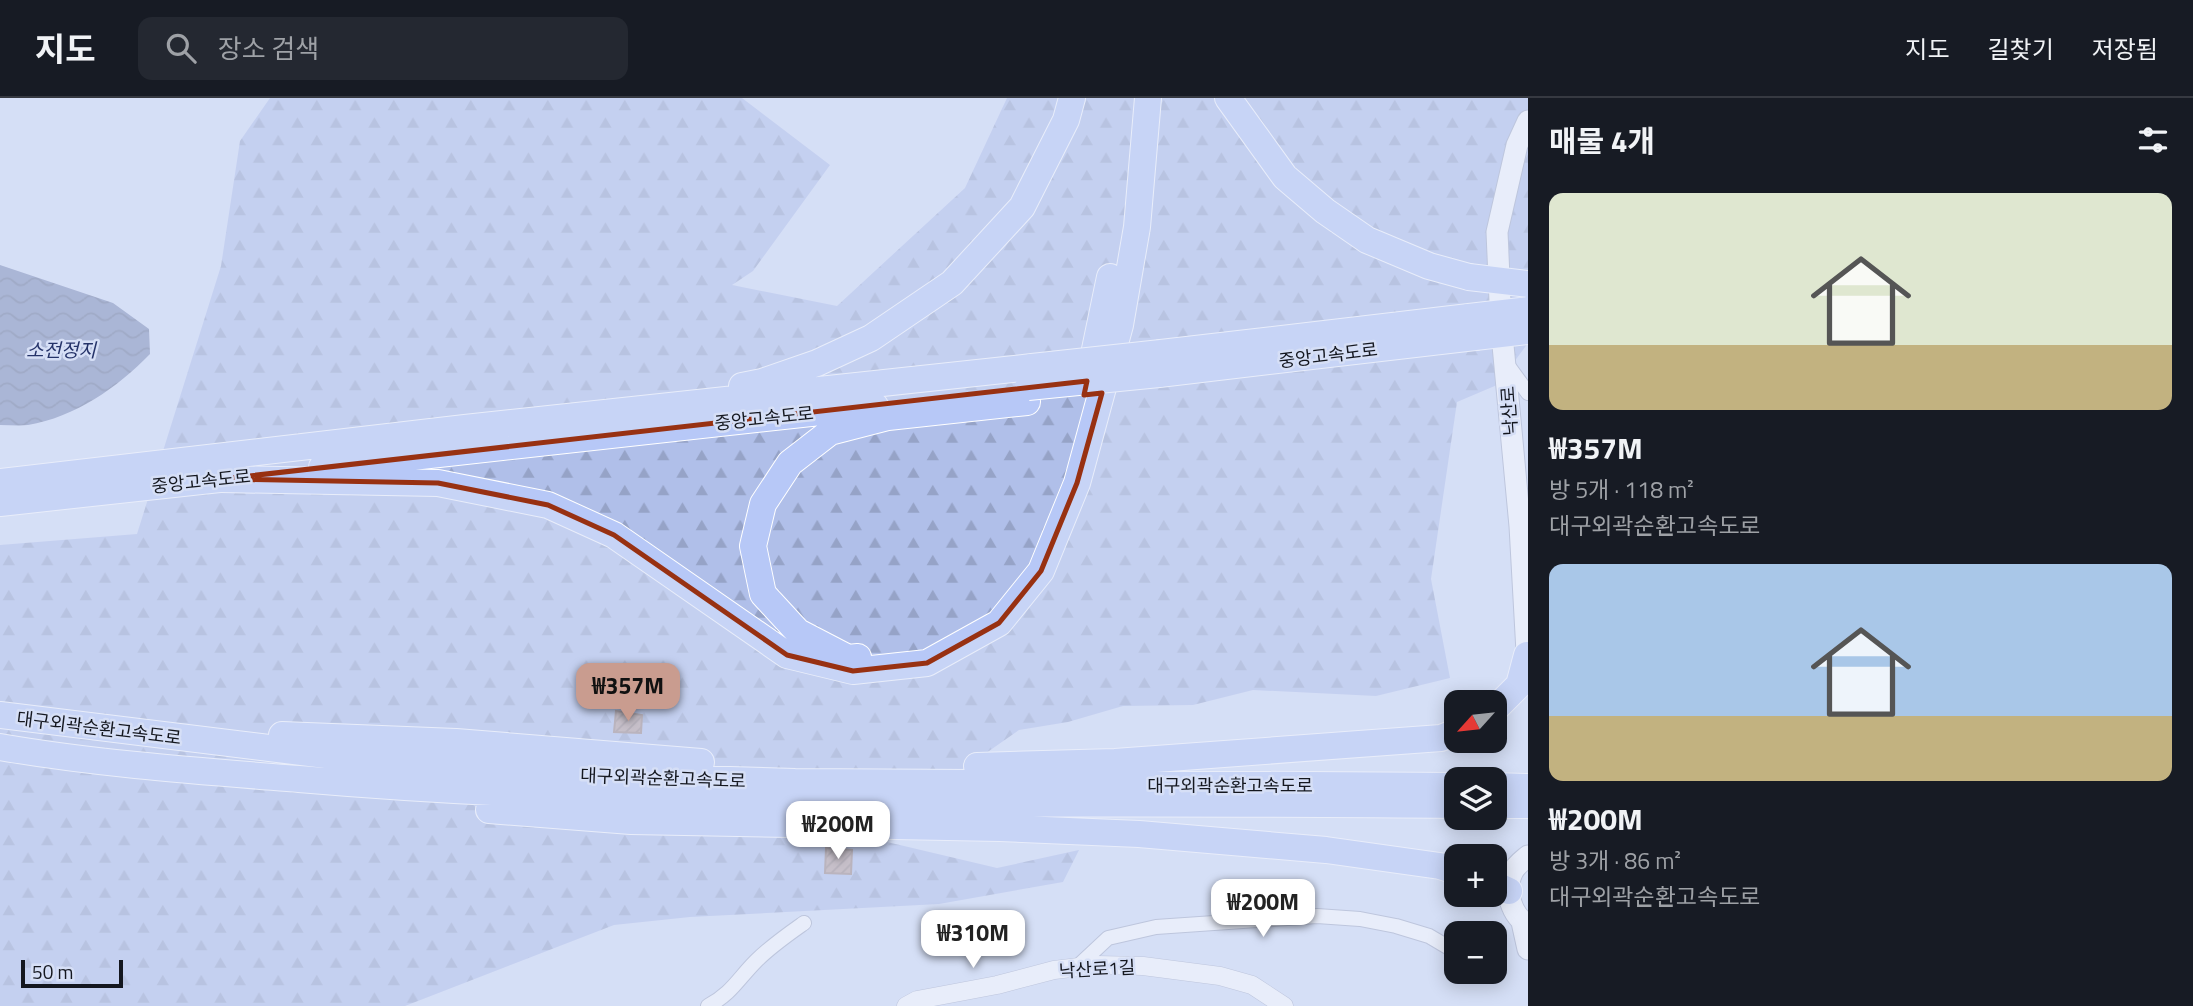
<!DOCTYPE html>
<html lang="ko">
<head>
<meta charset="utf-8">
<style>
	:root { --surface:#171b24; --page:#242831; --text:#f1f3f6; --muted:#9ea1a6; --line:#363941; --accent:#c99c8f }
	body { margin:0; font-family:"Titillium Web","Noto Sans KR",sans-serif; background:var(--page); color:var(--text); height:100vh; display:flex; flex-direction:column; font-size:26px; white-space:nowrap }
	* { box-sizing:border-box; margin:0 }
	p { font-size:23px; color:var(--muted) }
	.icon { flex:none; width:38px; height:38px; fill:none; stroke:currentColor; stroke-width:2; stroke-linecap:round; stroke-linejoin:round }
	.map { position:relative; flex:1; overflow:hidden }
	.panel { display:flex; flex-direction:column; background:var(--surface); width:665px }
	.panel>* { flex:none }
	.needle { width:46px; rotate:243deg }
	.fabs { position:absolute; left:1444px; top:592px; display:grid; gap:14px }
	.fabs a { display:grid; place-items:center; width:63px; height:63px; border-radius:14px; background:var(--surface); box-shadow:0 4px 18px #0003; font-size:35px }
	.scale { position:absolute; left:21px; bottom:18px; width:102px; box-sizing:border-box; padding-left:7px; border:4px solid #14171f; border-top:0; font-size:19px; line-height:24px; white-space:nowrap; color:#14171f; -webkit-text-stroke:5px #d6dff6; paint-order:stroke }
	.price { position:absolute; translate:-50% -60px; padding:0 16px; border-radius:14px; background:#fff; color:#222; font-size:23px; line-height:46px; filter:drop-shadow(0 2px 4px #0008) }
	.price::after { content:''; position:absolute; left:50%; top:42px; width:21px; height:16px; margin-left:-10px; background:inherit; clip-path:polygon(0 0,100% 0,50% 100%) }
	.price.current { background:var(--accent); color:#111 }
	ul { padding:0; list-style:none }
	li { display:grid; align-content:center; gap:14px; height:371px; padding:0 21px }
	li span { display:grid; place-items:center; height:217px; border-radius:14px; color:#555 }
	li>.icon { margin-inline-start:auto }
	span .icon { width:126px; height:126px; fill:#fffc; stroke-width:1 }
	li b { font-size:30px }
	h2 { display:flex; justify-content:space-between; align-items:center; height:84px; padding:0 21px; font-size:30px }
	header { display:flex; align-items:center; gap:42px; box-sizing:border-box; height:98px; padding:0 35px; background:var(--surface); border-bottom:2px solid var(--line) }
	header strong { font-size:33px }
	nav { display:flex; gap:38px; margin-inline-start:auto; font-size:24px }
	.search { width:490px; height:63px; background:var(--page); display:flex; align-items:center; gap:18px; box-sizing:border-box; padding:0 24px; border-radius:14px; color:var(--muted); font-size:26px }
	main { display:flex; flex:1; min-height:0 }
	.map>svg:first-child { display:block }
	.forest { fill:url(#forest-firs) }
	.water { fill:url(#water-waves) }
	.building { fill:url(#building-hatch); stroke:#9a817a; stroke-width:2 }
	.lines { fill:none; stroke-linecap:round; stroke-linejoin:round }
	.minor-casing { stroke:#a1a9bf; stroke-width:16 }
	.tertiary-casing { stroke:#a1a9bf; stroke-width:19 }
	.secondary-casing { stroke:#a1a9bf; stroke-width:23 }
	.motorway-casing { stroke:#fff; stroke-width:28 }
	.minor { stroke:#fff; stroke-width:14 }
	.tertiary { stroke:#fff; stroke-width:18 }
	.secondary { stroke:#fff; stroke-width:21 }
	.motorway { stroke:#b7c8f7; stroke-width:26 }
	.motorway-bridge-casing { stroke:#fff; stroke-width:28; stroke-linecap:butt }
	.motorway-bridge { stroke:#b7c8f7; stroke-width:26 }
	.marked { fill:none; stroke:#983112; stroke-width:5; stroke-linejoin:round }
	.labels { text-anchor:middle; dominant-baseline:central; stroke-width:5; stroke-linejoin:round; paint-order:stroke }
	.street-label { font-size:18px; fill:#14171f; stroke:#d6dff6 }
	.water-label { font-size:19px; font-style:italic; fill:#253369; stroke:#d6dff6 }
</style>
</head>
<body>
<header>
<strong>지도</strong>
<div class="search"><svg class="icon" aria-label="search" viewBox="0 0 24 24"><circle cx="10" cy="10" r="6"/><path d="M15 15l6 6"/></svg>장소 검색</div>
<nav><a>지도</a><a>길찾기</a><a>저장됨</a></nav>
</header>
<main>
<div class="map">
<svg width="1528" height="908" viewBox="0 0 1528 908">
	<defs>
		<pattern id="forest-firs" width="22" height="20" patternUnits="userSpaceOnUse" patternTransform="scale(1.75)"><rect width="22" height="20" fill="#b0bfe9"/><path d="M5 1l3.5 6h-7zM16 11l3.5 6h-7z" fill="#96a3c7"/></pattern>
		<pattern id="water-waves" width="16" height="10" patternUnits="userSpaceOnUse" patternTransform="scale(1.75)"><rect width="16" height="10" fill="#7685af"/><path d="M0 5q4-4 8 0t8 0" fill="none" stroke="#606c8e"/></pattern>
		<pattern id="building-hatch" width="6" height="6" patternUnits="userSpaceOnUse" patternTransform="scale(1.75)"><rect width="6" height="6" fill="#b69b94"/><path d="M-1 1l2-2M0 6l6-6M5 7l2-2" fill="none" stroke="#937d78"/></pattern>
	</defs>
	<rect width="100%" height="100%" fill="#d6dff6"/>
	<!-- forest -->
	<path class="forest" d="M270 0H742L830 67 753 173 732 187 837 208 965 90 1007 0H1528V245L1497 287 1457 304 1431 481 1450 580 1376 598 1253 592 1193 607 1123 608 1068 624 1019 632 866 739 997 770 1079 752 1063 784 939 806 690 819 614 827 405 908H0V447L137 436 221 168 240 43Z"/>
	<!-- water -->
	<path class="water" d="M0 167 113 205 149 231 150 256C117 290 75 319 28 327 19 328 9 327 0 327Z"/>
	<!-- building -->
	<path class="building" d="M616 613 642 617 641 635 614 634Z
		M826 750 852 752 851 776 825 775Z"/>
	<g class="lines">
		<!-- minor casing -->
		<g class="minor-casing">
			<path id="minor" d="M1506 265 1528 295
				M1077 869 1108 840 1156 829 1317 818 1360 821 1396 828 1429 838 1451 851
				M708 908C732 895 738 881 756 863 771 848 787 837 804 825"/>
		</g>
		<!-- tertiary casing -->
		<g class="tertiary-casing">
			<path id="tertiary" d="M906 908 917 902 997 887 1054 872 1096 867 1143 868 1220 878 1252 887 1284 908"/>
		</g>
		<!-- secondary casing -->
		<g class="secondary-casing">
			<path id="secondary" d="M1528 23 1517 47 1497 134 1501 226 1520 428 1528 572
				M1528 758C1522 763 1515 768 1512 775 1503 792 1512 818 1528 827
				M1522 824 1528 851"/>
		</g>
		<!-- motorway casing -->
		<g class="motorway-casing">
			<path id="motorway" d="M1228 0 1285 79 1325 113 1367 142 1429 168 1469 179
				M1161 255 1469 219
				M1093 261 1110 179
				M1159 276 1475 239
				M742 288 762 284 817 265 871 240 952 185 1022 109 1066 22 1072 0
				M322 369 875 308
				M222 381 438 385 548 407 614 437 787 557 853 573 927 565 999 525 1041 473 1077 385 1120 227 1137 129 1148 0
				M0 384 465 330 1032 269
				M0 405 238 379
				M858 559 848 560 798 534 763 496 753 448 763 406 790 365 830 334 888 319 1027 304
				M1494 612 1519 587 1527 557
				M0 617 334 658 562 677 795 684 1456 688
				M282 637 456 644 701 664
				M0 649C99 666 199 673 299 681 683 714 1070 702 1456 707
				M977 668 1115 664 1441 640 1456 634
				M1494 688 1528 689
				M1494 707H1528
				M489 712 631 723 1000 730 1139 736 1326 752 1440 768 1456 773
				M1494 786 1509 793"/>
		</g>
		<!-- minor -->
		<use href="#minor" class="minor"/>
		<!-- tertiary -->
		<use href="#tertiary" class="tertiary"/>
		<!-- secondary -->
		<use href="#secondary" class="secondary"/>
		<!-- motorway -->
		<use href="#motorway" class="motorway"/>
		<!-- motorway-bridge casing -->
		<g class="motorway-bridge-casing">
			<path id="motorway-bridge" d="M1469 179 1528 186
				M1469 219 1528 212
				M1475 239 1528 233
				M1032 269 1161 255
				M1028 289 1159 276"/>
		</g>
		<!-- motorway-bridge -->
		<use href="#motorway-bridge" class="motorway-bridge"/>
	</g>
	<!-- marked area -->
	<path d="M0 0H1528V908H0ZM1087 283 1084 297 1102 295 1077 385 1041 473 999 525 927 565 853 573 787 557 614 437 548 407 438 385 222 381Z" fill="#d6dff6" fill-opacity=".55" fill-rule="evenodd"/>
	<path class="marked" d="M1087 283 1084 297 1102 295 1077 385 1041 473 999 525 927 565 853 573 787 557 614 437 548 407 438 385 222 381Z"/>
	<g class="labels">
		<!-- street labels -->
		<g class="street-label">
			<text transform="translate(1328 257) rotate(-7)">중앙고속도로</text>
			<text transform="translate(1509 313) rotate(-94)">낙산로</text>
			<text transform="translate(764 320) rotate(-6)">중앙고속도로</text>
			<text transform="translate(201 383) rotate(-6)">중앙고속도로</text>
			<text transform="translate(99 630) rotate(7)">대구외곽순환고속도로</text>
			<text transform="translate(663 680) rotate(2)">대구외곽순환고속도로</text>
			<text x="1230" y="687">대구외곽순환고속도로</text>
			<text transform="translate(1097 871) rotate(-3)">낙산로1길</text>
		</g>
		<!-- water labels -->
		<g class="water-label">
			<text x="61" y="251">소전정지</text>
		</g>
	</g>
</svg>
<div class="fabs">
<a><svg class="needle" viewBox="-14 -14 28 28"><path d="M0-13l5 13h-10z" fill="#e53935"/><path d="M0 13l5-13h-10z" fill="#9ea1a6"/></svg></a>
<a><svg class="icon" aria-label="layers" viewBox="0 0 24 24"><path d="M12 4l9 5-9 5-9-5zM3 14l9 5 9-5"/></svg></a>
<a>+</a>
<a>−</a>
</div>
<div class="scale">50 m</div>
<b class="price current" style="left:628px;top:625px">₩357M</b>
<b class="price" style="left:838px;top:763px">₩200M</b>
<b class="price" style="left:1263px;top:841px">₩200M</b>
<b class="price" style="left:973px;top:872px">₩310M</b>
</div>
<section class="panel">
<h2>매물 4개<svg class="icon" aria-label="filters" viewBox="0 0 24 24"><path d="M4 7h16M4 17h16"/><circle cx="9" cy="7" r="2"/><circle cx="15" cy="17" r="2"/></svg></h2>
<ul>
<li><span style="background:linear-gradient(#dfe7d0 70%,#c2b280 0)"><svg class="icon" aria-label="home" viewBox="0 0 24 24"><path d="M3 11l9-7 9 7M6 9v11h12V9"/></svg></span><div><b>₩357M</b><p>방 5개 · 118 m²</p><p>대구외곽순환고속도로</p></div></li>
<li><span style="background:linear-gradient(#a9c7e8 70%,#c2b280 0)"><svg class="icon" aria-label="home" viewBox="0 0 24 24"><path d="M3 11l9-7 9 7M6 9v11h12V9"/></svg></span><div><b>₩200M</b><p>방 3개 · 86 m²</p><p>대구외곽순환고속도로</p></div></li>
</ul>
</section>
</main>
</body>
</html>
